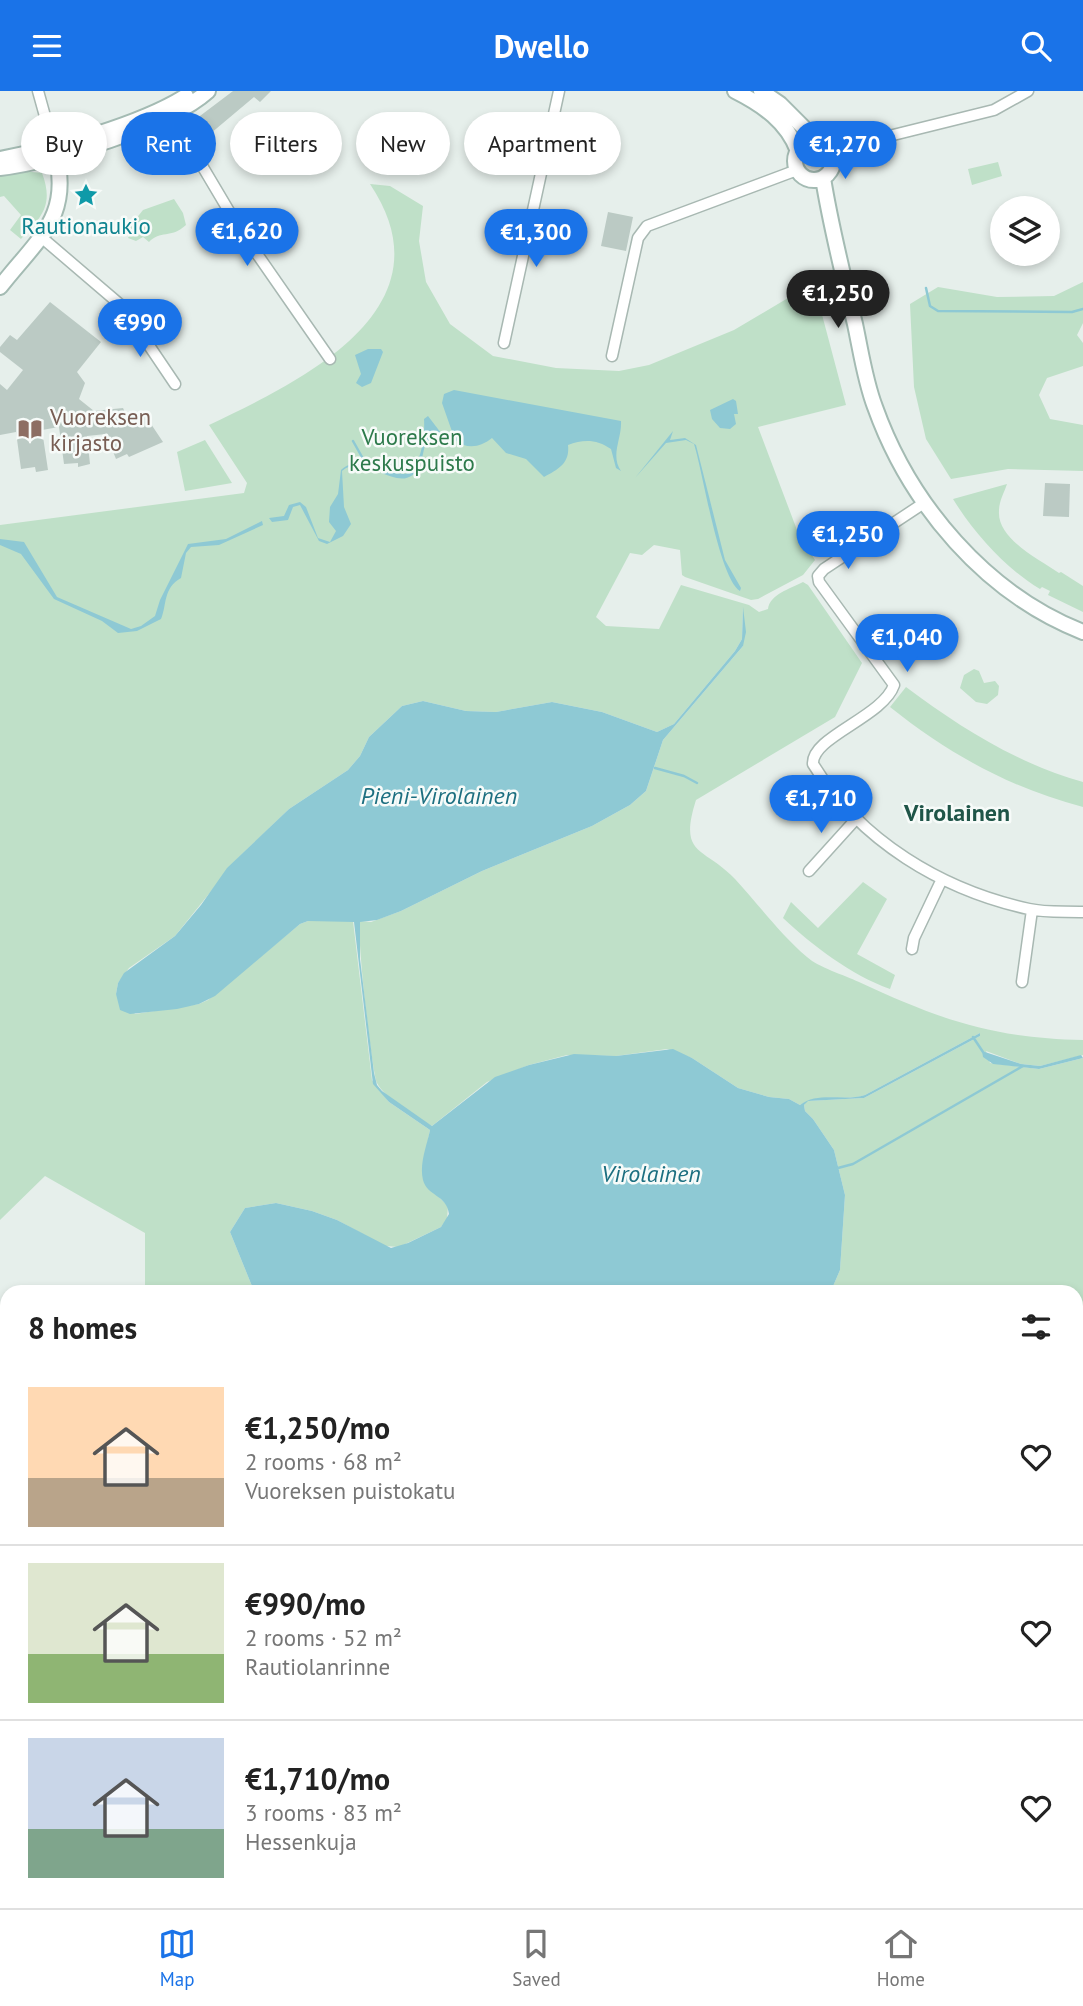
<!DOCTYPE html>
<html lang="en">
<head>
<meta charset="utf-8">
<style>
	:root { --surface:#fff; --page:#f2f2f2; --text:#222; --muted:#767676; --line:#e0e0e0; --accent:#1a73e8 }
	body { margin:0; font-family:"PT Sans",sans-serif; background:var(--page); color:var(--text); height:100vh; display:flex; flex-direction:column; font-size:26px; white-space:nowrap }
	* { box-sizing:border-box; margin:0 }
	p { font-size:23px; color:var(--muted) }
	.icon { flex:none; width:38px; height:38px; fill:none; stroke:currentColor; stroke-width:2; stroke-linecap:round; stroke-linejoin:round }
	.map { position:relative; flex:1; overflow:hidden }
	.details { position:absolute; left:0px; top:1194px; width:1083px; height:625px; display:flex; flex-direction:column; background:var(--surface); border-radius:21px 21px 0 0; box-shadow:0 4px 10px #0003 }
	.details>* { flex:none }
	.banner { position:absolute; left:21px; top:21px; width:700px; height:63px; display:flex; gap:14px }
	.controls { position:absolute; left:990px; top:105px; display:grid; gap:14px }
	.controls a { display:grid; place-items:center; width:70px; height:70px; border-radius:50%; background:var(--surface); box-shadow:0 4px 10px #0003; font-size:35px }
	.price { position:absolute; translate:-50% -60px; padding:0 16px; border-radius:24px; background:var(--accent); color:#fff; font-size:23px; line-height:46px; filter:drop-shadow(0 2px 4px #0008) }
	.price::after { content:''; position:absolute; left:50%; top:42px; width:21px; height:16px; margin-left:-10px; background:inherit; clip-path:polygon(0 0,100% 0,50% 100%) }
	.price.active { background:#222; color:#fff }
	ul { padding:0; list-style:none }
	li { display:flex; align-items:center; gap:21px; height:175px; padding:0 28px }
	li+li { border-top:2px solid var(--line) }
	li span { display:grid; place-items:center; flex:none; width:196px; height:140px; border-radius:0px; color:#555 }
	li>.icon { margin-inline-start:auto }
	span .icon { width:84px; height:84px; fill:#fffc; stroke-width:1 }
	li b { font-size:30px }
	h2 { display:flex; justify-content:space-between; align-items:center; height:84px; padding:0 28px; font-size:30px }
	.tag { padding:0 24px; border-radius:32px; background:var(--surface); box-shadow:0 4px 10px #0003; font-size:24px; line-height:63px }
	.tag.active { background:var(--accent); color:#fff }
	header { display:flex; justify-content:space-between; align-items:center; height:91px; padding:0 28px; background:var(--accent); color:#fff; font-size:32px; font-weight:600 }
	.tabs { display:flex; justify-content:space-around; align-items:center; height:98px; border-top:2px solid var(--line); background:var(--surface); font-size:19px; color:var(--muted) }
	.tabs a { display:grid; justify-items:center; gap:4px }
	.tabs .active { color:var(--accent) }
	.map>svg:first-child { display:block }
	.green { fill:#bfe0c8 }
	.water { fill:#8ec9d4 }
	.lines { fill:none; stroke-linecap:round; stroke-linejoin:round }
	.stream { stroke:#8ec9d4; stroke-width:2.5 }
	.building { fill:#bbcac4 }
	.street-casing { stroke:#a8b8b2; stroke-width:13 }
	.secondary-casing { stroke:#a4bbb3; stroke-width:18 }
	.street { stroke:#fff; stroke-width:10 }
	.secondary { stroke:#fff; stroke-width:14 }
	.labels { text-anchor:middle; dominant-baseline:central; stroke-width:5; stroke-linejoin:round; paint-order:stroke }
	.culture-label { font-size:23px; fill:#0d838f; stroke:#f7fbf9 }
	.education-label { font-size:23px; fill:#785e54; stroke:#f7fbf9; text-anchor:start }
	.park-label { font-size:23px; fill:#2d7a4b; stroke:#f7fbf9 }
	.water-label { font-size:24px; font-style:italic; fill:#1c6f80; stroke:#f7fbf9 }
	.neighbourhood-label { font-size:24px; font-weight:bold; fill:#1f5548; stroke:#f7fbf9 }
</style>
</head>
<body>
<header><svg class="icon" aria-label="menu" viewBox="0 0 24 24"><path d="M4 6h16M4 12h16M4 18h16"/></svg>Dwello<svg class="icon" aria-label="search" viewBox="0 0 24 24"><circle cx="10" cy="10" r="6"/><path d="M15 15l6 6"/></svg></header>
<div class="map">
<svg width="1083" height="1817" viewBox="0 0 1083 1817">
	<rect width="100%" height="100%" fill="#e6efeb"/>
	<!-- green -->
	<path class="green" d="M998 71 1002 85 972 94 968 78Z
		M13 79 42 82C54 114 42 126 21 148L10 139 21 124 4 105 0 106V81Z
		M370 93 390 95 423 115 419 150 426 191 450 233 493 265 556 277 619 280 649 274 734 239 788 207 816 201 846 314 758 336 797 439 815 469 803 484 758 508 751 509 685 486 682 484 680 459 654 454 642 464 630 462 596 526 606 535 659 538 681 494 749 514 759 521 768 518C770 503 790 498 803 491L808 494 862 572 835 626 696 709C678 766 704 755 735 788 759 814 780 843 807 866 818 876 844 884 859 891 941 929 992 947 1083 949V964L1040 975 1021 973 986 960 990 972 1039 978 1083 967V1302L1076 1303V1200H831L840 1179 845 1104 834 1059 813 1028 805 1020 804 1014 807 1010 864 1007 980 945V942L865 1004C845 1011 819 1001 800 1014L789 1008 769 1006 738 997 692 967 667 958 616 965 567 964 529 974 487 991 432 1035C418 1027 384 1007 377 992 372 982 356 839 360 830L371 831 401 820 482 780 592 735 630 714 646 700 663 649 743 555V516L742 548 735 560 674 633 657 641 602 621 552 611 496 621 466 620 423 610 402 615 369 646 360 665 348 679 289 718 237 768 175 845 129 877 118 892 116 903 135 923 199 913 208 909 300 833 308 830H353L372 989 389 1011 430 1039 423 1074 425 1093 448 1115 447 1128 441 1136 399 1156 385 1155 337 1129 312 1120 276 1112 245 1117 230 1141 254 1200H145V1142L45 1085 0 1129V434L244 402 247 392 209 334C301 290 454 218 370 93Z
		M174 108 183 122 186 134C171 148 160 139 149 151L143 146 136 150 128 147 131 142 127 139 143 119Z
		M1083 191V232L1077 244 1083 252V275L1047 287 1039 304 1050 328 1083 334V380L1008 378 951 388 926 348 914 296 910 213 938 196 997 206 1054 205Z
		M205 349 232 392 185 400 177 361Z
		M1007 393C1004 402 999 410 999 420 997 448 1039 468 1059 482L1061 481 1083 495V521L1048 504 1050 500 1042 496 1040 498C1005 477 974 442 953 408Z
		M974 578 979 580 984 592 995 590 999 595 998 604 987 613 976 611 960 597 964 584Z
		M906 596C961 637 1016 672 1083 691V716C1010 697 949 663 890 616Z
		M863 791 887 808 857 863 895 884 890 898C851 884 813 855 783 827L791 811 818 837Z
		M7 1301V1428L0 1434V1302Z
		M1076 1308H1083V1525L1076 1531Z
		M1083 1545V1663L1076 1664V1550Z
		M7 1727V1811H503L499 1817H0V1730Z
		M514 1811H685L669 1817H509Z"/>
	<!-- water -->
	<path class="water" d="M368 258H381L383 261 371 292 362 296 356 292 361 283 355 264Z
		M454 299 621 330C622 348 610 364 621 380L616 377 611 358C597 348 583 348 568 354 570 372 559 378 544 386L526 368 506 362 492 347C481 356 467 359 455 349L442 312 444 303Z
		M733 308 736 310 738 323H734L736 333 730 338 720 337 712 328 710 319Z
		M428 325 441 342 426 352C423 359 423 367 420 373 404 412 366 358 342 380L344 416 351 433 343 445 327 453 319 450 300 414 293 416 288 429 272 431 269 427 284 425 289 414 300 411 306 416 318 447 330 451 336 440 329 431 330 416 338 403 341 379C365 359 384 388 409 382 422 371 425 344 424 328Z
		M673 340 670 349 685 347 696 354 725 469 741 497 740 500C719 487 703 381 694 353L686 349 666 352 635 387Z
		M262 430 263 434 219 454 191 456 186 462 181 487C163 497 167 513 161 528L137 540 118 542 102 530 54 508 21 463 0 454V448L24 451 57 506 131 538 141 535 155 525 160 509 188 453 226 448Z
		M743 516 746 541 743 555 663 649 646 700 630 714 592 735 482 780 401 820 377 829 360 831V868L374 982 377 994 382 1000 432 1035 495 986 529 974 574 963 616 965 673 958 692 967 738 997 769 1006 789 1008 800 1014C818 1000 845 1011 865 1004L980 942V945L864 1007 808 1010 804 1014 805 1020 813 1028 834 1059 845 1104 840 1179 831 1200H254L230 1141 245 1117 276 1112 312 1120 337 1129 391 1157 408 1152 441 1136 449 1123C447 1104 427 1105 423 1089 419 1073 427 1054 430 1039L389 1011 373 993 354 831 308 830 300 833 215 905 199 913 177 918 130 923 120 919 116 903 118 892 124 882 175 845 201 814 227 777 289 718 348 679 360 665 369 646 402 615 423 610 466 620 496 621 552 611 602 621 657 641 674 633 735 560 742 548Z
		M982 960 1021 973 1040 975 1081 964 1083 967 1039 978 993 973 983 966Z
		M1083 1663V1785L1076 1791V1664Z
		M685 1811H1062L1059 1817H669Z"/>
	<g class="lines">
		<!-- stream -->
		<path class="stream" d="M926 197 930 215 938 220 1072 221 1083 218
			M353 350 362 366 360 371
			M655 677 684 685 697 692
			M973 946 983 961
			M838 1077 853 1073 1023 975
			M0 1343 7 1336"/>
	</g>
	<!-- building -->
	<path class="building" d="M233 0H271L260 11 254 6 204 48 202 44 199 45 192 31Z
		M608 121 633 126 626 160 601 155Z
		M50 211 101 251 77 281 85 292 79 308 94 320 123 317 127 326 145 324 163 351 129 366 127 363 116 368 106 343 87 345 90 373 78 376V372L64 373 59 336 42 339 48 379 36 381 35 376 21 378 16 341 0 344V293L7 299 23 279 0 261V256L10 244 17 249Z
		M1045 392 1070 393 1069 426 1043 425Z"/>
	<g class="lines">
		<!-- street casing -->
		<g class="street-casing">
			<path id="street" d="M38 0 53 54
				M169 19 239 137 330 268
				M833 65 873 49 994 19 1028 0
				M40 145 123 216 175 293
				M504 252 559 0
				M612 265 638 147 647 135 797 79
				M924 412 824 478 818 485 819 491 894 594C883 626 811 646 813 673 860 750 942 799 1029 818 1046 822 1066 820 1083 821
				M809 780 856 728
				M912 858 914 847 942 788
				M1022 891 1032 819
				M0 1500 7 1482
				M0 1524 7 1526
				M0 1657 7 1643"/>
		</g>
		<!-- secondary casing -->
		<g class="secondary-casing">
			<path id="secondary" d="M735 0C763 14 787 31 798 60
				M761 0 780 13 819 52
				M795 70a19 19 0 1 1 38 0a19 19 0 1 1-38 0Z
				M0 68C53 58 142 33 186 5
				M0 77C53 71 169 35 208 0
				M823 87C831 137 843 184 855 233 861 261 865 290 875 316 910 414 986 503 1083 541
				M0 196C39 146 74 125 54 56"/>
		</g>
		<!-- street -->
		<use href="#street" class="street"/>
		<!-- secondary -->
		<use href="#secondary" class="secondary"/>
	</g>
	<!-- icons -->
	<defs>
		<g id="sight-bare" transform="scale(1.89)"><path d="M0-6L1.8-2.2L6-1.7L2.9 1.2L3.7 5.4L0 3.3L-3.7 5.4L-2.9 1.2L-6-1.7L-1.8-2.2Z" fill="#0f9aa8" stroke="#f7fbf9" stroke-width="2.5" paint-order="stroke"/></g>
		<g id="library-bare" transform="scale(1.89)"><path d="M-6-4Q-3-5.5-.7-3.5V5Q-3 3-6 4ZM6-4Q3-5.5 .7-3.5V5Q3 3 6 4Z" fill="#8d6e63" stroke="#f7fbf9" stroke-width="2.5" paint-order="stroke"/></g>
	</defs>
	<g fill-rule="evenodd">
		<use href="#sight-bare" x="86" y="104"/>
		<use href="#library-bare" x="30" y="338"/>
	</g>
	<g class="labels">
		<!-- culture labels -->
		<g class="culture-label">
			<text x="86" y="134">Rautionaukio</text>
		</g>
		<!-- education labels -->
		<g class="education-label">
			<text x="50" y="325">Vuoreksen<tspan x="50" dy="26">kirjasto</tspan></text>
		</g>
		<!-- park labels -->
		<g class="park-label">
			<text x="412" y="345">Vuoreksen<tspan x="412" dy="26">keskuspuisto</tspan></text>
		</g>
		<!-- water labels -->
		<g class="water-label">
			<text x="439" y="704">Pieni-Virolainen</text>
			<text x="651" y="1082">Virolainen</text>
		</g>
		<!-- neighbourhood labels -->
		<g class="neighbourhood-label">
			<text x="957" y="721">Virolainen</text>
		</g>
	</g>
</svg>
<div class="controls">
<a><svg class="icon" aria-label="layers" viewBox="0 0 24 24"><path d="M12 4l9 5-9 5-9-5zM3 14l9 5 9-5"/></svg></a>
</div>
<b class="price" style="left:845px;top:90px">€1,270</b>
<b class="price" style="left:247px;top:177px">€1,620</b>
<b class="price" style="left:536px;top:178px">€1,300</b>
<b class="price active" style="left:838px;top:239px">€1,250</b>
<b class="price" style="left:140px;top:268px">€990</b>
<b class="price" style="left:848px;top:480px">€1,250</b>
<b class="price" style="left:907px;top:583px">€1,040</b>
<b class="price" style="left:821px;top:744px">€1,710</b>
<div class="banner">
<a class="tag">Buy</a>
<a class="tag active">Rent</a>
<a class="tag">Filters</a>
<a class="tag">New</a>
<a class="tag">Apartment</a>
</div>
<section class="details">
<h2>8 homes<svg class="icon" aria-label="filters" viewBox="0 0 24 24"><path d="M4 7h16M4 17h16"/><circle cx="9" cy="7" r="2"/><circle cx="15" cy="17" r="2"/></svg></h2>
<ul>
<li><span style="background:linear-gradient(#ffd9b3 65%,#b9a48a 0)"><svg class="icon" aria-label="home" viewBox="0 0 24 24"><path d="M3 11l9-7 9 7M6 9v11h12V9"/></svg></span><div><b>€1,250/mo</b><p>2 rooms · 68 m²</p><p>Vuoreksen puistokatu</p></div><svg class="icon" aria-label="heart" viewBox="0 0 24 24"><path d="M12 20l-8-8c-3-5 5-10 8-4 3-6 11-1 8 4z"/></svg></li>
<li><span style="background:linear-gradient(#dfe7d0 65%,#8fb573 0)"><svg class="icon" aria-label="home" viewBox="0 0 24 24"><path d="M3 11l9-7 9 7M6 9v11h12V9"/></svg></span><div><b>€990/mo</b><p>2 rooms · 52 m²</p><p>Rautiolanrinne</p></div><svg class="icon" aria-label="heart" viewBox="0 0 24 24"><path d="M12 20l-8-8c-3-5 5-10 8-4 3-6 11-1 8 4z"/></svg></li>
<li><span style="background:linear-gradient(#c9d6e8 65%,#7fa58c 0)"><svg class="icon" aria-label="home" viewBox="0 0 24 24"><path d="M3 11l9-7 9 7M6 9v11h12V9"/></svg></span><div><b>€1,710/mo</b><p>3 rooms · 83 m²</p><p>Hessenkuja</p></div><svg class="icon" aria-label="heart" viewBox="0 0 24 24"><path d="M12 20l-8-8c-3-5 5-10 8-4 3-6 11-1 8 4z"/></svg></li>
</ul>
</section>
</div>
<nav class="tabs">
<a class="active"><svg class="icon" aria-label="map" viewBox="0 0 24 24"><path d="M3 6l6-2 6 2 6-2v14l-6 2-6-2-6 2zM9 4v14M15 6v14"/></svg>Map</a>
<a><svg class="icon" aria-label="saved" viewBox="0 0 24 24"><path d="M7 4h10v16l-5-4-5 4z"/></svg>Saved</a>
<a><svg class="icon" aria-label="home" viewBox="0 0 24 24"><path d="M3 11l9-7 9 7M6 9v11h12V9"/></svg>Home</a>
</nav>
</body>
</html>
